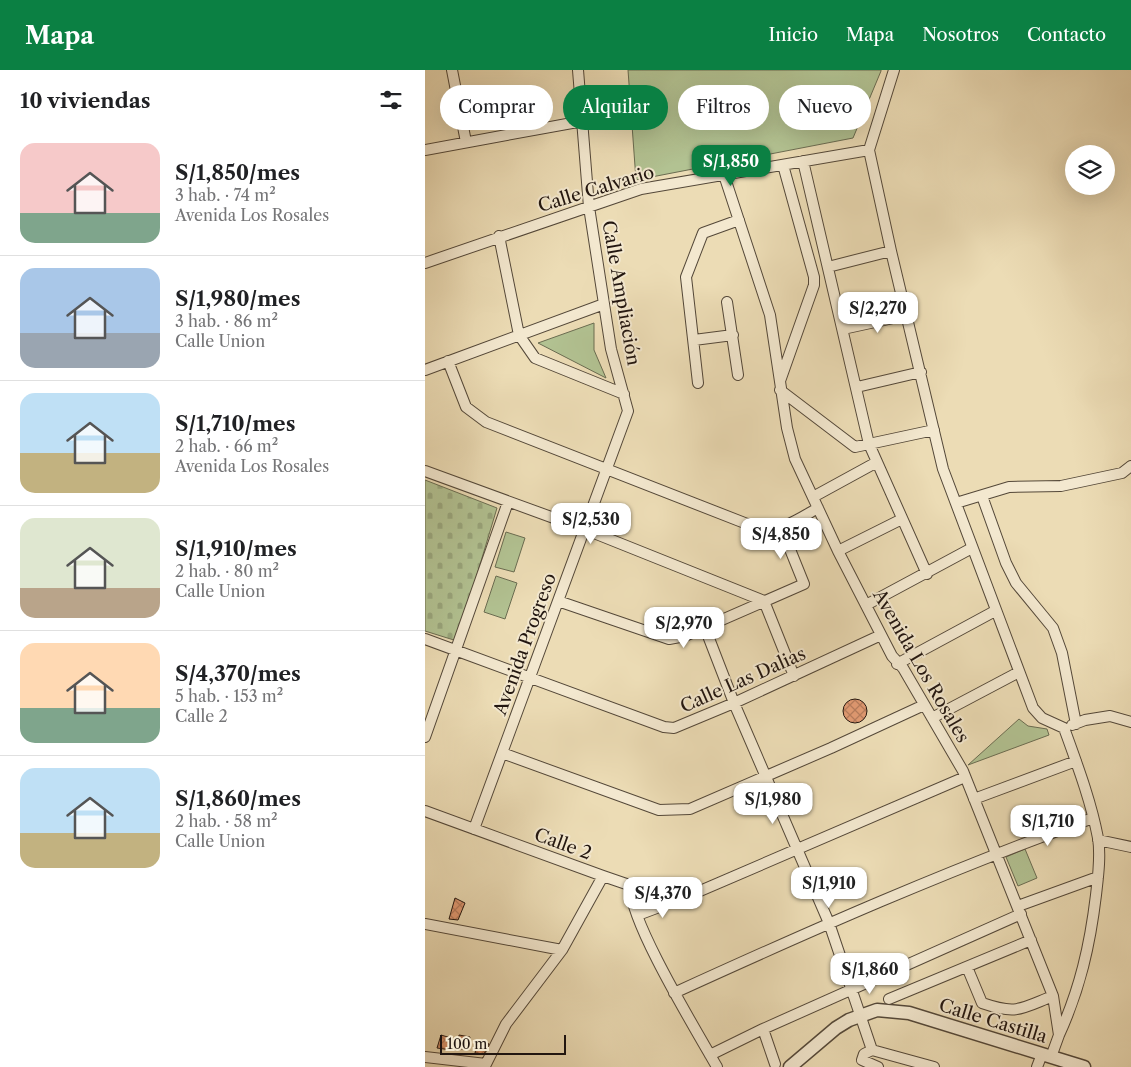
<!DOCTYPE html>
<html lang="es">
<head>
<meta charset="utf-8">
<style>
	:root { --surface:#fff; --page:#f2f2f2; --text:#202124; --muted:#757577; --line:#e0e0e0; --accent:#0b8043 }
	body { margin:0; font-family:"Libre Caslon Text",serif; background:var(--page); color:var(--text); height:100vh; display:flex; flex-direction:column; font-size:19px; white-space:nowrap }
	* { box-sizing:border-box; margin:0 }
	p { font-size:16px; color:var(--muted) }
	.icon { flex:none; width:28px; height:28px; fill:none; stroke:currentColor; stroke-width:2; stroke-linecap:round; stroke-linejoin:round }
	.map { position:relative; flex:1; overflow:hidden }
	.side { display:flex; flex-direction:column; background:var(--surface); width:425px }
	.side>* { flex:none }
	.hud { position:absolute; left:15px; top:15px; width:475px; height:45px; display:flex; gap:10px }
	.controls { position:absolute; left:640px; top:75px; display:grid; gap:10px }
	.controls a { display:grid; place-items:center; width:50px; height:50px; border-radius:50%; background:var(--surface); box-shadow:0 5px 20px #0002; font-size:25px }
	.scale { position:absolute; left:15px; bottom:12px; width:126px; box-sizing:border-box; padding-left:5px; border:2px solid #221610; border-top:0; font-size:14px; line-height:18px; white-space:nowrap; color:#221610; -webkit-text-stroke:4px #f3e8cf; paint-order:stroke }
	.price { position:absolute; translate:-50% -42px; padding:0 11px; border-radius:10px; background:#fff; color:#222; font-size:16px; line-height:32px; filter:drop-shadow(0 1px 2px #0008) }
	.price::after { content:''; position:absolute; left:50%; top:30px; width:15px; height:11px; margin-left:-8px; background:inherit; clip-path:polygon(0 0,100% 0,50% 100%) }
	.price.active { background:var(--accent); color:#fff }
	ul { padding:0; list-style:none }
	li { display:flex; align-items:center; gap:15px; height:125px; padding:0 20px }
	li+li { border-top:1px solid var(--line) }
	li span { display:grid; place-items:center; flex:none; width:140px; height:100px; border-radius:15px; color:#555 }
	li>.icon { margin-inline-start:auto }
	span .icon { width:60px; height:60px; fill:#fffc; stroke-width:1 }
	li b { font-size:21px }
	h2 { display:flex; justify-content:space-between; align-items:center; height:60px; padding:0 20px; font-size:21px }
	.pill { padding:0 18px; border-radius:22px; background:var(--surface); box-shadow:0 5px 20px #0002; font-size:18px; line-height:45px }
	.pill.active { background:var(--accent); color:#fff }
	header { display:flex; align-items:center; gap:30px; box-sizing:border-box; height:70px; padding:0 25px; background:var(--accent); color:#fff }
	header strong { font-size:24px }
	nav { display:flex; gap:28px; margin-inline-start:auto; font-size:18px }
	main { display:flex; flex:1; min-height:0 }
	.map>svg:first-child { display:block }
	.green { fill:#b2c292; stroke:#6a6c51 }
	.cemetery { fill:url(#cemetery-stones); stroke:#6a6c51 }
	.building { fill:url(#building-cross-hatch); stroke:#221610 }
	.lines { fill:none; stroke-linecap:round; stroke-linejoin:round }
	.minor-casing { stroke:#544839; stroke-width:12 }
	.tertiary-casing { stroke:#544839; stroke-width:15 }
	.minor { stroke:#f3e8cf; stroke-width:10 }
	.tertiary { stroke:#f3e8cf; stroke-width:12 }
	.labels { text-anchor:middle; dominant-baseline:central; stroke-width:4; stroke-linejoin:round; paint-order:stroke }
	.street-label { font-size:18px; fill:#221610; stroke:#f3e8cf }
</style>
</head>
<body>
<header>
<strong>Mapa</strong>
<nav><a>Inicio</a><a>Mapa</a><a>Nosotros</a><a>Contacto</a></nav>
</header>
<main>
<section class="side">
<h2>10 viviendas<svg class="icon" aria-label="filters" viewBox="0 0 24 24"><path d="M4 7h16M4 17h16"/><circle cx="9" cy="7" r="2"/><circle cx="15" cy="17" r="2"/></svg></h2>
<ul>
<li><span style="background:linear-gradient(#f6c9c9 70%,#7fa58c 0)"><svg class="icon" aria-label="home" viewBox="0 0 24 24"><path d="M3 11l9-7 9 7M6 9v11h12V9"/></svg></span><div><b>S/1,850/mes</b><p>3 hab. · 74 m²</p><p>Avenida Los Rosales</p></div></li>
<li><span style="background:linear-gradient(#a9c7e8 65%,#9aa5b1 0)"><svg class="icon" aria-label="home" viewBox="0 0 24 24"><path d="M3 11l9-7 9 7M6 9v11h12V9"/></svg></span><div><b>S/1,980/mes</b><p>3 hab. · 86 m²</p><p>Calle Union</p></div></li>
<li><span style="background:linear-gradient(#bfe0f5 60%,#c2b280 0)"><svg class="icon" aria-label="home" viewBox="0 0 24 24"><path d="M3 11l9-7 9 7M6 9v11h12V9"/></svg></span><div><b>S/1,710/mes</b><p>2 hab. · 66 m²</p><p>Avenida Los Rosales</p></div></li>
<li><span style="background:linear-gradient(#dfe7d0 70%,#b9a48a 0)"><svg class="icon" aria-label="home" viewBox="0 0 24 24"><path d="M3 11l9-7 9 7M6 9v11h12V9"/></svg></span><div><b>S/1,910/mes</b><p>2 hab. · 80 m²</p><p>Calle Union</p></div></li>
<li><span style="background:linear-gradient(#ffd9b3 65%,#7fa58c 0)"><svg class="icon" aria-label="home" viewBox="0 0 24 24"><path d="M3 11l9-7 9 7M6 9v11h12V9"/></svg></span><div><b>S/4,370/mes</b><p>5 hab. · 153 m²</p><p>Calle 2</p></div></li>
<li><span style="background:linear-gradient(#bfe0f5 65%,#c2b280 0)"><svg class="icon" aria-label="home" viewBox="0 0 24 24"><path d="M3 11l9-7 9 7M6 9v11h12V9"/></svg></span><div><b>S/1,860/mes</b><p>2 hab. · 58 m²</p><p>Calle Union</p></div></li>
</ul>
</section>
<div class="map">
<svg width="706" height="997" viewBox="0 0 706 997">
	<defs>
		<pattern id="cemetery-stones" width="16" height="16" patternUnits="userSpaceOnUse" patternTransform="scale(1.25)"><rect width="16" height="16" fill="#b2c292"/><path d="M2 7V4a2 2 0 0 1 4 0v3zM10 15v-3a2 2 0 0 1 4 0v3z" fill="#99a67d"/></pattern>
		<pattern id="building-cross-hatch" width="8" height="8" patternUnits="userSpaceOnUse" patternTransform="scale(1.25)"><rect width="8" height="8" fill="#e39b73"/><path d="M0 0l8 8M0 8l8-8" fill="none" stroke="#b87d5d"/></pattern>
	</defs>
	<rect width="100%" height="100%" fill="#ecdcb5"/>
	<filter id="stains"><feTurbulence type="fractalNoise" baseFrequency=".004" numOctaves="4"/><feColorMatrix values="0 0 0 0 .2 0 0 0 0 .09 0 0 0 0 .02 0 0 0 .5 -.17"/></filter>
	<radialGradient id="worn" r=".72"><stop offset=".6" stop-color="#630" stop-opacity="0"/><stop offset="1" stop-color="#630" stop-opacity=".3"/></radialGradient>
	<!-- green -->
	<path class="green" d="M203 0H456V1L428 68 211 110Z
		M169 253V280L181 308 113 273Z
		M81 462 100 468 89 502 70 497Z
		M71 506 92 513 80 549 59 542Z
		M594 649 603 656 622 659 624 665 543 695Z
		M600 779 612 808 593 816 581 787Z"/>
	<!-- cemetery -->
	<path class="cemetery" d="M0 410 72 438 32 571 0 561Z"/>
	<!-- building -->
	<path class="building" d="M418 641a12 12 0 1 1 24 0a12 12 0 1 1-24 0Z
		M30 828 40 833 33 850 24 849Z
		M16 965 26 968V980L12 978Z
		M34 965 45 967 42 979H32Z
		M53 970 64 974 59 984 50 983Z"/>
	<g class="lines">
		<!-- minor casing -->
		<g class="minor-casing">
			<path id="minor" d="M27 0 41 72
				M469 0 444 80 466 181 518 399 608 638 617 648 639 658C652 694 666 731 673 768 676 786 673 807 671 825 665 875 655 919 634 965
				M0 80 158 51
				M378 91 444 374 502 504
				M299 105 345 245 362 358 370 389 413 481 467 586 478 598 538 701 628 926 634 965 626 987
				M74 166 94 265 110 288 199 324
				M0 193 216 119 444 80
				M403 197 466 181
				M302 232 313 305
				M418 259 482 245
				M269 270 308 265
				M23 291 41 337 61 352 335 459C356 462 375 448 393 438
				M0 300 179 234
				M355 311 389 215V207L358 95
				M273 313 261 207 278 163 314 150
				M432 317 496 302
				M355 320 430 377 509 360
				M0 401 159 459 339 531 369 606
				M557 426 581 493 591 513 628 558 637 583 651 654
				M388 427 452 392
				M531 433 584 417 636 416 697 403 706 396
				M413 481 477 449
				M133 531 244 569 260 566 379 514 356 457
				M441 535 547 478
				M280 558 309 633 404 853 447 980 509 997
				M0 569 239 657 249 658 309 633 456 565
				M472 594 570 541
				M507 648 594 602
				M647 655 660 650 685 646 706 652
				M0 667 83 432
				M77 683 234 740 265 739 406 678 499 635
				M549 729 651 691
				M0 741 178 806 242 828 254 830 540 707
				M49 759 203 341 186 279 164 137 153 0
				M673 770 706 777
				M206 816C201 846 274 965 292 997
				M593 836 673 807
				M213 845 237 836 242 828
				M0 854 137 880
				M542 897 557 933C592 945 595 939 628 926
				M249 923C387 860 525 799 668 748
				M464 929 606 870
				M338 959 350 994
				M447 980 439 984 437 990 453 997
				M285 985 338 959 596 844
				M0 987 61 994 81 954 137 880 178 806
				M612 997 617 984"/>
		</g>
		<!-- tertiary casing -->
		<g class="tertiary-casing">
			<path id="tertiary" d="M365 997 411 958 424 950 452 940 484 943 659 997"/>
		</g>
		<!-- minor -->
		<use href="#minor" class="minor"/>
		<!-- tertiary -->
		<use href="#tertiary" class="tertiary"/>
	</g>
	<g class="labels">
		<!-- street labels -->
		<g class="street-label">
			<text transform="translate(171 119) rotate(-17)">Calle Calvario</text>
			<text transform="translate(196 223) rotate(80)">Calle Ampliación</text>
			<text transform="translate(100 574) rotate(-70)">Avenida Progreso</text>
			<text transform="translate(496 596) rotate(60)">Avenida Los Rosales</text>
			<text transform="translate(318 610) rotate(-24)">Calle Las Dalias</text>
			<text transform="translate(138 774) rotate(20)">Calle 2</text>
			<text transform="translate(568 951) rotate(17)">Calle Castilla</text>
		</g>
	</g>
	<rect width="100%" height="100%" filter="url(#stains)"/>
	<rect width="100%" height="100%" fill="url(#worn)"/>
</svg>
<div class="controls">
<a><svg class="icon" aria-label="layers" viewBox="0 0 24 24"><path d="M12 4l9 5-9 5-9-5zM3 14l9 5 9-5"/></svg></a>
</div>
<div class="scale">100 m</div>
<b class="price active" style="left:306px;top:117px">S/1,850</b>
<b class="price" style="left:453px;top:264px">S/2,270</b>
<b class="price" style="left:166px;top:475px">S/2,530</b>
<b class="price" style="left:356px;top:490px">S/4,850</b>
<b class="price" style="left:259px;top:579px">S/2,970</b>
<b class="price" style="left:348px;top:755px">S/1,980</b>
<b class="price" style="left:623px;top:777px">S/1,710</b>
<b class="price" style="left:404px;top:839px">S/1,910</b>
<b class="price" style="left:238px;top:849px">S/4,370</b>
<b class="price" style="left:445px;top:925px">S/1,860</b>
<div class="hud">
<a class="pill">Comprar</a>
<a class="pill active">Alquilar</a>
<a class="pill">Filtros</a>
<a class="pill">Nuevo</a>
</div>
</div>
</main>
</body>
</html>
